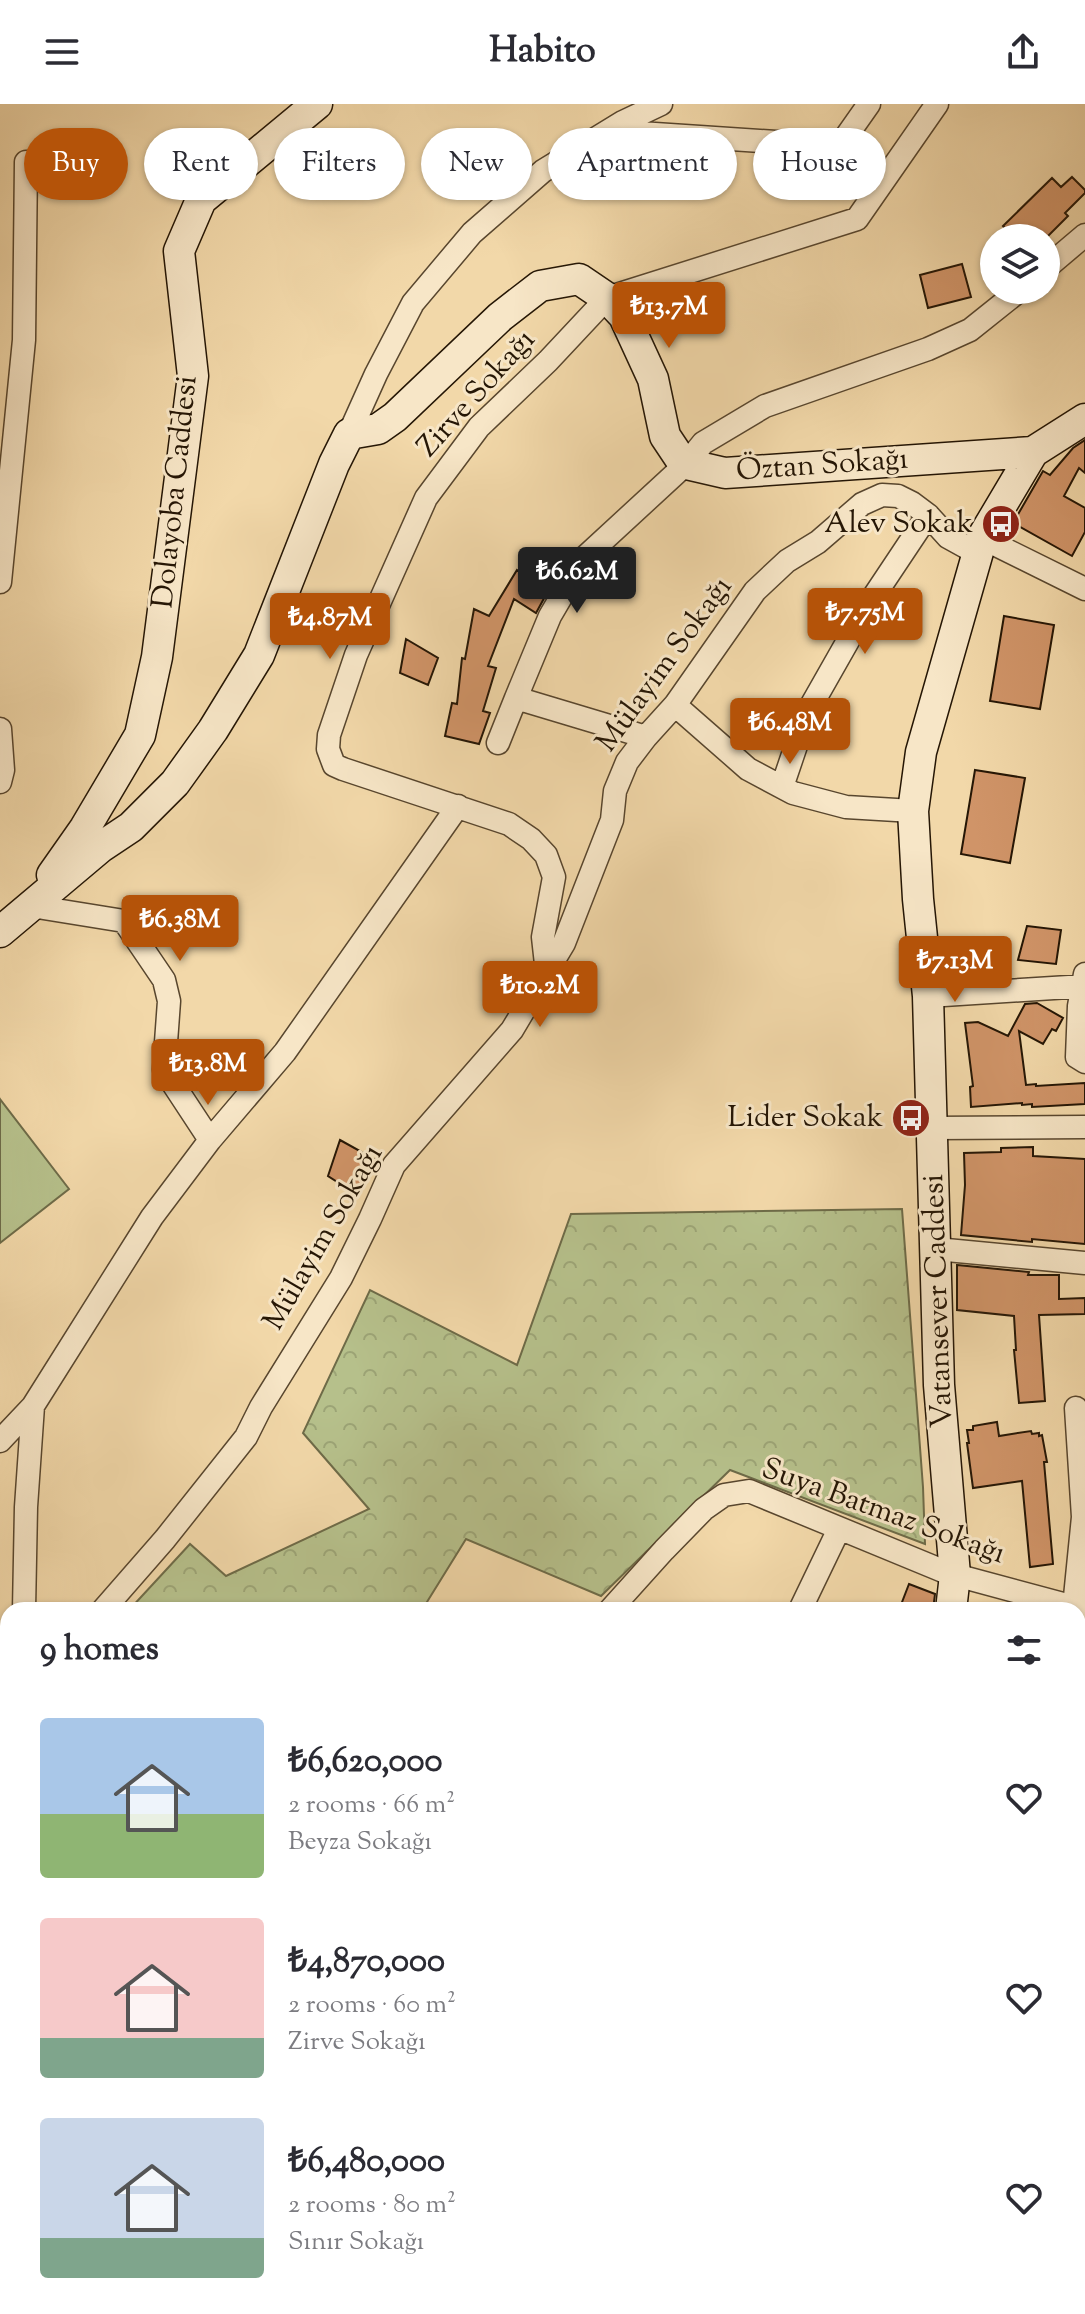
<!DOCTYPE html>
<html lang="en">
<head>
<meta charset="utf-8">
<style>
	:root { --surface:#fff; --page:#f2f2f3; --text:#2b2b33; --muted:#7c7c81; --accent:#b45309 }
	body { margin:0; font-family:"Sorts Mill Goudy",serif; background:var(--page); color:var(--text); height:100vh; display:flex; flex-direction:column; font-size:30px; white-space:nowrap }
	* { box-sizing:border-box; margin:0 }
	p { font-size:26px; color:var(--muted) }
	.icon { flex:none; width:44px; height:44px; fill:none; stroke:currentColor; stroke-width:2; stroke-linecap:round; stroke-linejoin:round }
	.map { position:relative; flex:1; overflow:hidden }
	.sheet { position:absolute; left:0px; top:1498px; width:1086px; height:712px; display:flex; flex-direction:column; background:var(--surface); border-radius:24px 24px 0 0; box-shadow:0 2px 6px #0004 }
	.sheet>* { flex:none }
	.top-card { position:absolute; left:24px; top:24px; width:1038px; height:72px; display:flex; gap:16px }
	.fabs { position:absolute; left:980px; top:120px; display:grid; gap:16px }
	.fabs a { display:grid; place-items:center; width:80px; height:80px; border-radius:50%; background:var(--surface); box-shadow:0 2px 6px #0004; font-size:40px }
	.price { position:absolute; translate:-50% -68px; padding:0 18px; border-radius:8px; background:var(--accent); color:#fff; font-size:26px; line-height:52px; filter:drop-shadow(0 2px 4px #0008) }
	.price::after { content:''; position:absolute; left:50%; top:48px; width:24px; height:18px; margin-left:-12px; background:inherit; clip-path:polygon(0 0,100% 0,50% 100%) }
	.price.selected { background:#222; color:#fff }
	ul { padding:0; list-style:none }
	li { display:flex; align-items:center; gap:24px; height:200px; padding:0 40px }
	li span { display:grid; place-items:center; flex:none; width:224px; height:160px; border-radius:8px; color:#555 }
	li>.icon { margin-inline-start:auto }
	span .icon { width:96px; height:96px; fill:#fffc; stroke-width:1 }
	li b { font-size:34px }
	h2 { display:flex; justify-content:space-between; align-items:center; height:96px; padding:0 40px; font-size:34px }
	.pill { padding:0 28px; border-radius:36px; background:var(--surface); box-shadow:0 2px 6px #0004; font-size:28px; line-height:72px }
	.pill.selected { background:var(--accent); color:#fff }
	header { display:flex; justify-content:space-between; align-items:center; height:104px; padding:0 40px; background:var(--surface); font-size:36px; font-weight:800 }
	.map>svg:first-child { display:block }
	.forest { fill:url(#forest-crowns); stroke:#6e6b48; stroke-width:2 }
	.park { fill:url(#park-dots); stroke:#6e6b48; stroke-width:2 }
	.pitch { fill:#b6c08b; stroke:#6e6b48; stroke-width:2 }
	.building { fill:#d09468; stroke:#251605; stroke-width:2 }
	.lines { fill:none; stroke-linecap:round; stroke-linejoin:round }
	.street-casing { stroke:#58462e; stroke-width:25 }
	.secondary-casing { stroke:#251605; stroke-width:33 }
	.street { stroke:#f7e6c7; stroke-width:22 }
	.secondary { stroke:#f7e6c7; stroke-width:30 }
	.labels { text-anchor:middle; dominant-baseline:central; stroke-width:6; stroke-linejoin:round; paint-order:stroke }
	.street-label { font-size:30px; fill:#251605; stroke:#f7e6c7 }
	.poi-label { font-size:30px; fill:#251605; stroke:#f7e6c7; text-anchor:end }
</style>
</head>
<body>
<header><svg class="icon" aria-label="menu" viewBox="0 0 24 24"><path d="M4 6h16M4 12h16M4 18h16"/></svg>Habito<svg class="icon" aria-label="share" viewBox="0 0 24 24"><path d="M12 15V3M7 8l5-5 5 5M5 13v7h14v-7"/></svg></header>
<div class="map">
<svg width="1085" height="2210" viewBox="0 0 1085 2210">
	<defs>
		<pattern id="forest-crowns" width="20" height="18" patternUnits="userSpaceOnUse" patternTransform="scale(2)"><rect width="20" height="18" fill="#b6c08b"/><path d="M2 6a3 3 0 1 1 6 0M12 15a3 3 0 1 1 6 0" fill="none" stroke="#9ca476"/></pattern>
		<pattern id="park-dots" width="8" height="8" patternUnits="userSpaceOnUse" patternTransform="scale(2)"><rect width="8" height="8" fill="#b6c08b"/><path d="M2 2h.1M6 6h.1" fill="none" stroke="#9ca476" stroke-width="1.8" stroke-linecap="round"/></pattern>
	</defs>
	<rect width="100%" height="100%" fill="#f2d8a9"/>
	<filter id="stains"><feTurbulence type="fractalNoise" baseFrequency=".0025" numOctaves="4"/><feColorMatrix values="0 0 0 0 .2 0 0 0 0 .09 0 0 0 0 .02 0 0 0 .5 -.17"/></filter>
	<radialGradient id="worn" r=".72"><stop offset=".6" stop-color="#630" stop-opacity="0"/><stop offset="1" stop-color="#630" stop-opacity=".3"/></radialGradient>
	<!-- forest -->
	<path class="forest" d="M902 1105 923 1383 925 1440 730 1366 601 1492 466 1435 422 1506H129L190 1440 226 1472 369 1405 303 1329 370 1186 517 1261 571 1110Z
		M8 1664V1852L0 1864V1682Z"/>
	<!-- park -->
	<path class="park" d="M106 2202H552L553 2206 567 2210H102Z"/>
	<!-- pitch -->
	<path class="pitch" d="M0 995 69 1085 0 1139Z"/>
	<!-- building -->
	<path class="building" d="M1072 73 1085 86V89L1065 109 1068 112 1046 134H1015L1003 122 1052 74 1061 83Z
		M962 160 971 193 928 204 920 171Z
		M1085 336V369L1079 364 1064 392 1085 404V428L1072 452 1013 419 1043 367 1050 371 1073 344Z
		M517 466 548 487 536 509 514 495 488 562 496 564 483 607 490 609 479 640 445 632 452 599 457 600 462 554 465 555 474 505 489 512Z
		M1004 512 1054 521 1040 605 990 597Z
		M406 535 438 554 428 581 400 569Z
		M975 666 1025 674 1010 759 961 750Z
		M1027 822 1061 826 1056 860 1018 856Z
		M1037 899 1063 914 1056 927 1052 925 1043 940 1019 927 1026 981 1036 980V982L1085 979V1000L1032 1003V1000L1022 1001V999L971 1003 970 983 973 982 965 919 978 918 1008 932 1025 900Z
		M340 1036 378 1057 356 1090 328 1072Z
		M1033 1043V1052L1085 1055V1140L1032 1135V1138L961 1131 965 1081 964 1049 1001 1048V1044Z
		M957 1161 1029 1168 1028 1171H1059V1195L1085 1194V1210L1039 1211 1045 1297 1019 1299 1014 1246H1016L1014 1212 957 1206Z
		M997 1318 999 1332 1031 1327 1032 1330 1039 1329V1332L1042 1331 1047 1358H1044L1053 1460 1030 1463 1022 1377 973 1384 967 1339H969L967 1326H973V1322Z
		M909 1480 935 1490 933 1506H899Z"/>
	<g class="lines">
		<!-- street casing -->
		<g class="street-casing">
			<path id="street" d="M610 27 806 40 843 37 869 0
				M1046 164 1085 131
				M349 330 376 270 413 199 472 129 543 67 623 18 661 0
				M982 434 1085 485
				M0 478 24 236 26 58
				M675 601 748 665 793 689 846 703 913 707
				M0 625 3 666 0 678
				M646 633 516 594 550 512 584 454 686 360 703 339 765 302 928 245 970 226 1020 186
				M498 639 516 594
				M782 683 807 609 870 498 928 411
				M31 802 124 817 164 876 169 897 164 966 210 1036
				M547 869 543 833 554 773 546 751 531 735 509 720 343 665 334 661 328 645 329 631 356 551 426 394 479 323 548 257 607 194 857 115 937 0
				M1085 870 1079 902 1077 953 1085 958
				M928 892 1085 882
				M933 1024 1085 1023
				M936 1145 1085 1159
				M0 1337 33 1302 152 1113 210 1036 285 948 458 702
				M1074 1503 1083 1413 1076 1304
				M24 1506 26 1403 33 1302
				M103 1506 165 1435 246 1333 261 1303 341 1174 370 1115 394 1061 512 926 564 839 612 716 615 687 627 658 646 633 675 601 755 487 787 457 818 438 862 400 882 391 898 392 912 399 928 411 948 433 977 449
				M610 1506 664 1446 704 1405 724 1391 749 1387 948 1469 1085 1506
				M800 1506 839 1425
				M0 1628 8 1586
				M1078 1759 1085 1745
				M1078 1797 1085 1801
				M0 1903 8 1894
				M1078 1943 1085 1947
				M0 1986 8 2004
				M0 2029 8 2023
				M1078 2039 1085 2038"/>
		</g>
		<!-- secondary casing -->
		<g class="secondary-casing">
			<path id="secondary" d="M52 771 85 724 140 631 157 553 193 272 179 147 201 96 317 0
				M0 828 101 743 131 723 175 679 213 626 259 551 334 360 349 330 378 325 395 313 500 213 540 182 579 175 607 194 624 212 653 275 665 332 681 356 686 360 725 369 1033 348
				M951 1506 955 1471 939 1281 928 892 918 795 913 707 921 648 982 434 1033 348 1085 315
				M735 2210 737 2202"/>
		</g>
		<!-- street -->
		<use href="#street" class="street"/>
		<!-- secondary -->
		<use href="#secondary" class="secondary"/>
	</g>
	<!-- icons -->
	<defs>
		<g id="bus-disc" transform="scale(2)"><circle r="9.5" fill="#8f2418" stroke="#f7e6c7"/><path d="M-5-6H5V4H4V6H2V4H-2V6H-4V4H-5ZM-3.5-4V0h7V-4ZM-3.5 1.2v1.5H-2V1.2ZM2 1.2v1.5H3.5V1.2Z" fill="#fff"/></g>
	</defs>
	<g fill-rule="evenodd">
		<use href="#bus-disc" x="1001" y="420"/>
		<use href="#bus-disc" x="911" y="1014"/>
	</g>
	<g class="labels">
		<!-- street labels -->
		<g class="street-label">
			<text transform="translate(477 290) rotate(-48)">Zirve Sokağı</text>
			<text transform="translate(822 362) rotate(-4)">Öztan Sokağı</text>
			<text transform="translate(176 388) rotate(-84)">Dolayoba Caddesi</text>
			<text transform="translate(665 561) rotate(-54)">Mülayim Sokağı</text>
			<text transform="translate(324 1134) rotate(-60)">Mülayim Sokağı</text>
			<text transform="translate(939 1197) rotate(-92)">Vatansever Caddesi</text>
			<text transform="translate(883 1408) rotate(20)">Suya Batmaz Sokağı</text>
		</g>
		<!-- poi labels -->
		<g class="poi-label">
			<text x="973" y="420">Alev Sokak</text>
			<text x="883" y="1014">Lider Sokak</text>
		</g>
	</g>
	<rect width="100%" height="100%" filter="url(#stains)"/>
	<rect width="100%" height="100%" fill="url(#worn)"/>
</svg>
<div class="fabs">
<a><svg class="icon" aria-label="layers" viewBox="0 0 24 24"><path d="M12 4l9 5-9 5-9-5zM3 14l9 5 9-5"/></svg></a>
</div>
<b class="price" style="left:669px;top:246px">₺13.7M</b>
<b class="price selected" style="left:577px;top:511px">₺6.62M</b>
<b class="price" style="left:865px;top:552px">₺7.75M</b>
<b class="price" style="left:330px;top:557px">₺4.87M</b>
<b class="price" style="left:790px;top:662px">₺6.48M</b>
<b class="price" style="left:180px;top:859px">₺6.38M</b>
<b class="price" style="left:955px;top:900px">₺7.13M</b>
<b class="price" style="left:540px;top:925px">₺10.2M</b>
<b class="price" style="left:208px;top:1003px">₺13.8M</b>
<div class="top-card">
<a class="pill selected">Buy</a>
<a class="pill">Rent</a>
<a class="pill">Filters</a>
<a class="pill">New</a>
<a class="pill">Apartment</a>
<a class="pill">House</a>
</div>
<section class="sheet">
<h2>9 homes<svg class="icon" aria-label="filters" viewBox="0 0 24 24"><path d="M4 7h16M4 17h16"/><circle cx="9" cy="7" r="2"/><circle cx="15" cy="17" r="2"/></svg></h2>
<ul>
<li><span style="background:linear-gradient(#a9c7e8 60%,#8fb573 0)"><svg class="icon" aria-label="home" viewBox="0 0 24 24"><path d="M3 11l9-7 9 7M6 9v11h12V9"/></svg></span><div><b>₺6,620,000</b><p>2 rooms · 66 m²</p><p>Beyza Sokağı</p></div><svg class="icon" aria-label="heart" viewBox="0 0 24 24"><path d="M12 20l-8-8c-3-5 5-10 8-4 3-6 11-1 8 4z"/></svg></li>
<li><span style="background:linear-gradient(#f6c9c9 75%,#7fa58c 0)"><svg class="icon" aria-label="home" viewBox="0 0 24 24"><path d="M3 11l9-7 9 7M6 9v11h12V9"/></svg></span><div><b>₺4,870,000</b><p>2 rooms · 60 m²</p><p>Zirve Sokağı</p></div><svg class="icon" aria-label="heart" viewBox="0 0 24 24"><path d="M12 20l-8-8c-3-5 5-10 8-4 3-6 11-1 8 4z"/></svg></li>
<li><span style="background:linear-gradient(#c9d6e8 75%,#7fa58c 0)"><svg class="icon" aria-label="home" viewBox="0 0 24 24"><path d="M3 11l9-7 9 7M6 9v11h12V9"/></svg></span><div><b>₺6,480,000</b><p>2 rooms · 80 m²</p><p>Sınır Sokağı</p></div><svg class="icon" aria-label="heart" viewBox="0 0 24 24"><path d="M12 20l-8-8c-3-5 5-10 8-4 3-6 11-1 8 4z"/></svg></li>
</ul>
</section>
</div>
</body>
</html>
